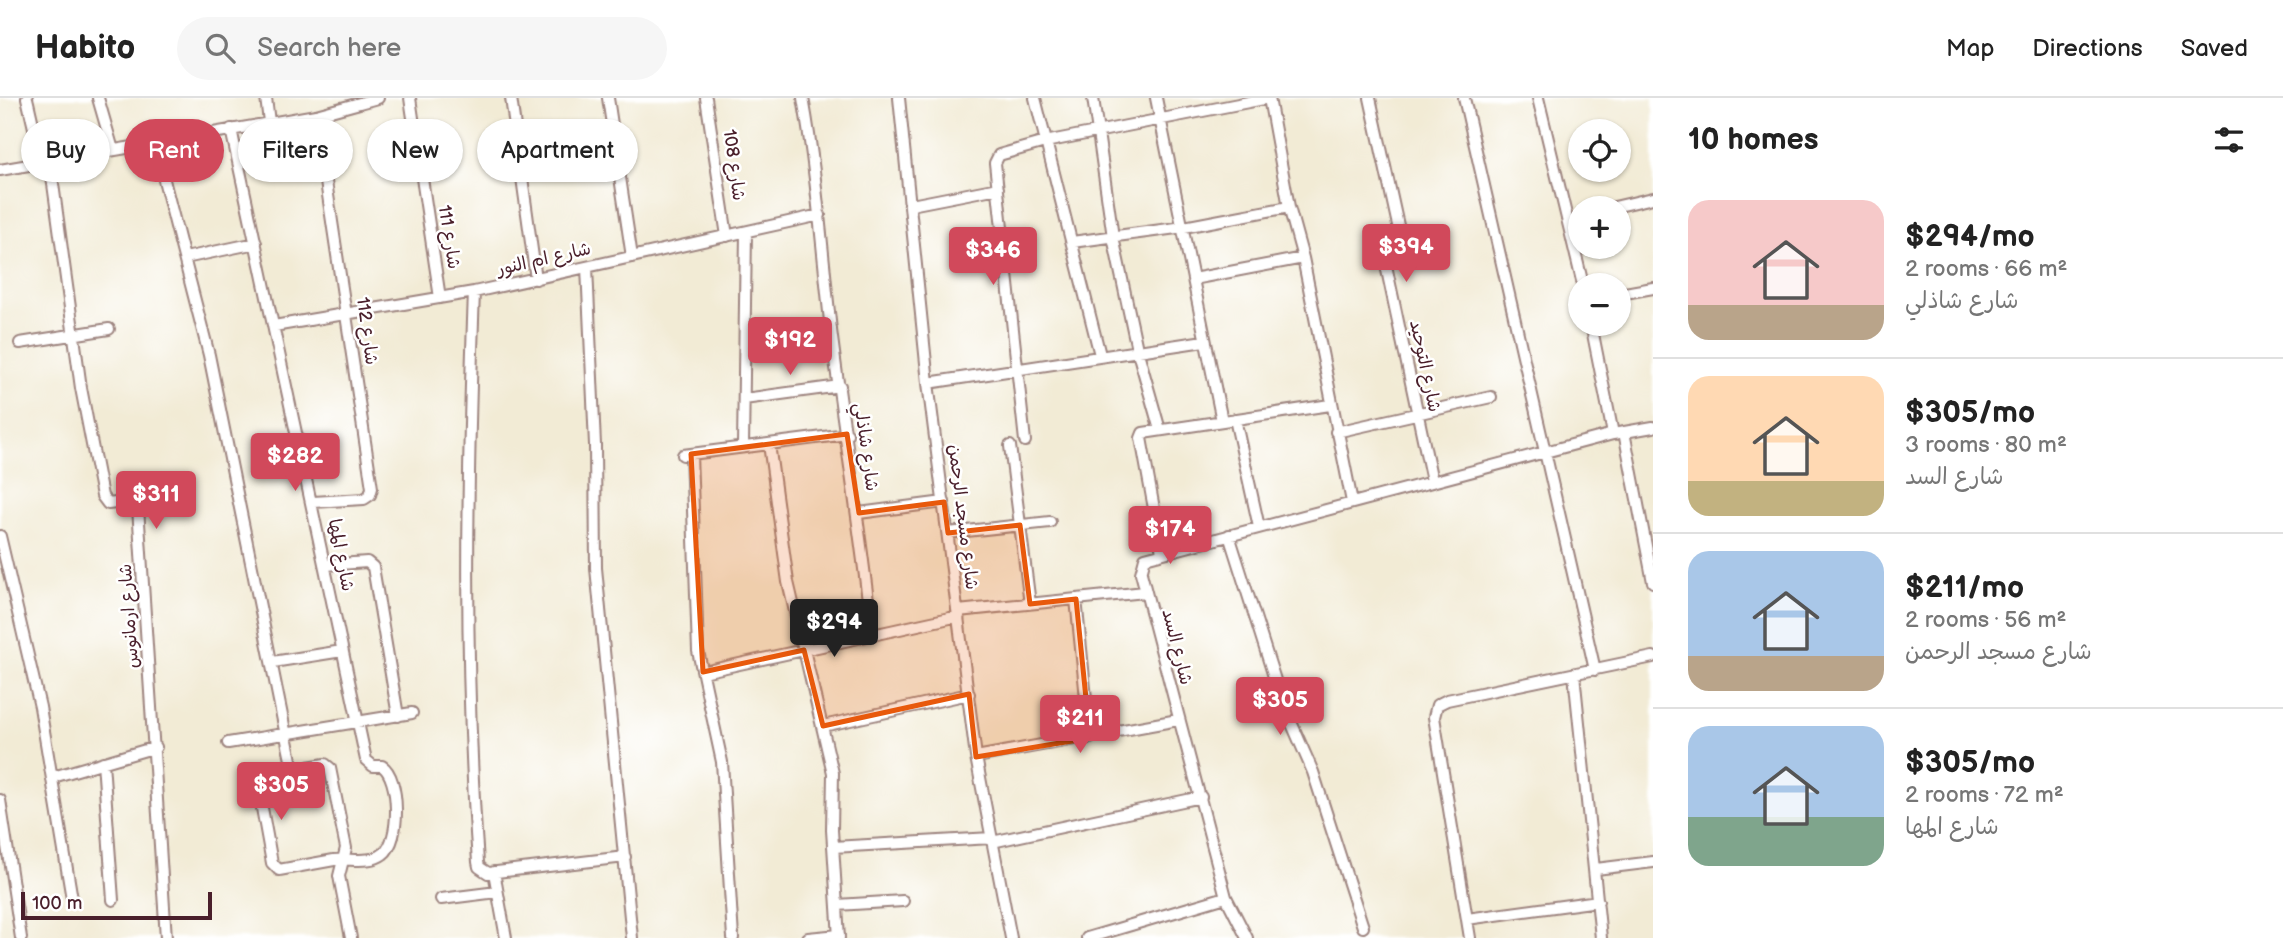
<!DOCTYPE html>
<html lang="en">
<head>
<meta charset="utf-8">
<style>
	:root { --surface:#fff; --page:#f6f6f6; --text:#222; --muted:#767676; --line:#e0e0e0; --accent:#d1495b }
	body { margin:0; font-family:"Balsamiq Sans","Playpen Sans Arabic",sans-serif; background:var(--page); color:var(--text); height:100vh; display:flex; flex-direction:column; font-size:26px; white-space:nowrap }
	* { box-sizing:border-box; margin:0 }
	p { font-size:23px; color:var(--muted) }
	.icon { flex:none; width:38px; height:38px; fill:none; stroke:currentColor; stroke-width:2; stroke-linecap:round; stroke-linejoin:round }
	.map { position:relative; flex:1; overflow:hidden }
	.side { display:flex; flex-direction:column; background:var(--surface); width:630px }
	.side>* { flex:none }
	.guide { position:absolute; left:21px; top:21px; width:665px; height:63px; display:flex; gap:14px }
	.controls { position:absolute; left:1568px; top:21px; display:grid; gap:14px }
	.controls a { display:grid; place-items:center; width:63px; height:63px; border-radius:50%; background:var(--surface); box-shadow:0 2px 5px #0004; font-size:35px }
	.scale { position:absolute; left:21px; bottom:18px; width:191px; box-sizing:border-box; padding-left:7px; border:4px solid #4a1f2b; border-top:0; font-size:19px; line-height:24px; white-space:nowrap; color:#4a1f2b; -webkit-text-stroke:5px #fff; paint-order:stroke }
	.price { position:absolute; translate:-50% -60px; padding:0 16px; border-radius:7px; background:var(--accent); color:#fff; font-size:23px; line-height:46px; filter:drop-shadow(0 2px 4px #0008) }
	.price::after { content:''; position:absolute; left:50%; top:42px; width:21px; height:16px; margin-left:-10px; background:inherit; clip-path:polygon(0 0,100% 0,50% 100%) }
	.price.on { background:#222; color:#fff }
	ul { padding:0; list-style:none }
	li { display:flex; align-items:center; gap:21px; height:175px; padding:0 35px }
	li+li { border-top:2px solid var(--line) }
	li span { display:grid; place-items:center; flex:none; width:196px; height:140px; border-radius:21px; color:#555 }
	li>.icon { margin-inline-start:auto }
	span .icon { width:84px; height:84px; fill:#fffc; stroke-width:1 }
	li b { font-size:30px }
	h2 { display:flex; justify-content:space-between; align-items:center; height:84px; padding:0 35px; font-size:30px }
	.pill { padding:0 24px; border-radius:32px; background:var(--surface); box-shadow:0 2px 5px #0004; font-size:24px; line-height:63px }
	.pill.on { background:var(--accent); color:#fff }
	header { display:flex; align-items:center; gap:42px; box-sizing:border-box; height:98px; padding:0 35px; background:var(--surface); border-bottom:2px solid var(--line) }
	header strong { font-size:33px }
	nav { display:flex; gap:38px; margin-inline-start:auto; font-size:24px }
	.search { width:490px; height:63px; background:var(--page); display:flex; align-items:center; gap:18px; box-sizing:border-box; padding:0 24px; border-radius:38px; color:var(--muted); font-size:26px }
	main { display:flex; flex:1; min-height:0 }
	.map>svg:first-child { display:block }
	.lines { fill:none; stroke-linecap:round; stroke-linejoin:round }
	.street-casing { stroke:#9e8580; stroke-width:14 }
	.street { stroke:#fff; stroke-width:10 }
	.marked { fill:#e8590c; fill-opacity:0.2; stroke:#e8590c; stroke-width:5; stroke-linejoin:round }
	.labels { text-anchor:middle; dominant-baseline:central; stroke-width:5; stroke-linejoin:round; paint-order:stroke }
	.street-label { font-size:18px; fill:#4a1f2b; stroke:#fff }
</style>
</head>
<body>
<header>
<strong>Habito</strong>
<div class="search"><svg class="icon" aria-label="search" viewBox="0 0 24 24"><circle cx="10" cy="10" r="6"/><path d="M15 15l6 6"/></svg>Search here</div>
<nav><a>Map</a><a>Directions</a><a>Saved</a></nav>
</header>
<main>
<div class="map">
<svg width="1653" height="840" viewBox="0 0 1653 840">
	<rect width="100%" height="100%" fill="#fff"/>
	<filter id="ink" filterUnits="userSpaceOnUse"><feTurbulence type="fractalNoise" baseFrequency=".0143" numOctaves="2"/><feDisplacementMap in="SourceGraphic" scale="14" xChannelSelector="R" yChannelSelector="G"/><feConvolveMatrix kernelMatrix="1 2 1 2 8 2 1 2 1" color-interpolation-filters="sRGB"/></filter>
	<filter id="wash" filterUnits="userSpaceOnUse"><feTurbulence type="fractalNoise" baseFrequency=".00686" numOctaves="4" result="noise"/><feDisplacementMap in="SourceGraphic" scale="28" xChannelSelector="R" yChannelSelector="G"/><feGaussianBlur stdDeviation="1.57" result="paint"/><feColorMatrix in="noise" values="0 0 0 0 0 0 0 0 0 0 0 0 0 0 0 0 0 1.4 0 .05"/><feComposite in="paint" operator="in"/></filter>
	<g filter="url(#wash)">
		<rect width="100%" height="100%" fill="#f2ebd5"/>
	</g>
	<g filter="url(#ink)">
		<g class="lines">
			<!-- street casing -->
			<g class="street-casing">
				<path id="street" d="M27 0 42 65
					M98 0 113 52
					M266 0 269 24
					M410 0 440 200
					M511 0 536 181
					M608 0 632 159
					M706 0 727 138
					M803 0C817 77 822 154 831 232 844 334 861 435 872 537
					M899 0 928 285 976 659 1011 840
					M1035 0 1100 257
					M1093 0 1113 139 1137 251 1160 332
					M1156 0 1222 323
					M1269 0 1289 109 1303 160 1352 404
					M1370 0 1399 132C1396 143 1385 146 1384 158L1432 383
					M1464 0 1595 572
					M1538 0 1583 187
					M231 31 366 662 373 668H382C400 679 401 743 383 756 370 766 349 760 334 762L279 772 272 765 258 688 263 678 267 676 325 666 330 670 346 750 339 778 351 840
					M154 43 209 257 293 672
					M50 64 81 290 102 398 108 406 132 403 138 409 166 840
					M0 72 316 17 378 0
					M911 107 998 90
					M1610 110 1653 100
					M1072 144 1184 129 1289 109
					M185 160 256 145
					M587 169 595 347 596 470 632 840
					M1193 181 1303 160
					M474 194C467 385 464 574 478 764L479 769 488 775 625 759
					M1625 195 1653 190
					M1591 226 1613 336
					M274 228 474 194 820 117
					M745 244 831 231
					M20 245 109 231
					M928 285 1204 243
					M744 301 840 288
					M1235 321 1259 429
					M1336 334 1491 299
					M1624 334 1653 484
					M1025 343 995 65 999 57 1045 44 1269 0
					M769 346 788 484 833 675 832 732 839 840
					M1010 348 1030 506
					M743 349 746 134
					M691 356 698 553 722 664 733 840
					M683 357 847 336
					M313 404 364 401 370 397 372 390 316 17
					M859 415 944 404
					M948 435 1050 424
					M1229 437 1281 601 1313 674 1363 829
					M0 438 40 609 72 801
					M1162 454 1141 340 1143 335 1330 307
					M326 467 367 464 373 469 398 618
					M1076 501 1090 640
					M958 513 1145 494
					M273 564 342 553
					M703 574 959 518
					M1574 576 1601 840
					M823 628 969 596
					M228 645 412 615
					M976 659 1178 622
					M103 664 113 802
					M53 679 156 649
					M0 702 21 840
					M992 744 1201 699
					M833 749 992 740
					M1596 771 1653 764
					M494 774 506 840
					M441 801 497 794
					M837 807 903 803
					M1467 821 1598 803
					M808 840 839 837
					M1087 840 1226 799
					M1247 840 1226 799 1141 475 1145 460 1613 336 1653 329
					M1470 840 1434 619 1437 607 1447 602 1653 559"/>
			</g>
			<!-- street -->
			<use href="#street" class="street"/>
		</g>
	</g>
	<!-- marked area -->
	<path class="marked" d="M847 336 859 415 944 404 948 435 1020 427 1030 506 1076 501 1090 640 976 659 969 596 823 628 804 552 703 574 691 356Z"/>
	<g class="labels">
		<!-- street labels -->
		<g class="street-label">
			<text transform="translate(734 67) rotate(82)">شارع 108</text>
			<text transform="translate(449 139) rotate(81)">شارع 111</text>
			<text transform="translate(544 161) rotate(-13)">شارع ام النور</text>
			<text transform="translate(367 233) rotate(82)">شارع 112</text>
			<text transform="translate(1425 268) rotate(78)">شارع التوحيد</text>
			<text transform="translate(866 349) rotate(82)">شارع شاذلي</text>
			<text transform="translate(963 419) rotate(83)">شارع مسجد الرحمن</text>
			<text transform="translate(341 457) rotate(79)">شارع المها</text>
			<text transform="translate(129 518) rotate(-94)">شارع ارمانوس</text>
			<text transform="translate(1177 549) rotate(76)">شارع السد</text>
		</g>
	</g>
</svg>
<div class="controls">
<a><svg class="icon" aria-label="locate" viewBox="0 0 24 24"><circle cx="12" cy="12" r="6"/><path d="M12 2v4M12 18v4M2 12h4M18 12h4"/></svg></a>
<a>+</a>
<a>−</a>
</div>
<div class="scale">100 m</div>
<b class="price" style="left:1406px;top:186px">$394</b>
<b class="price" style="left:993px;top:189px">$346</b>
<b class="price" style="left:790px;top:279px">$192</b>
<b class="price" style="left:295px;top:395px">$282</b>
<b class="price" style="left:156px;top:433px">$311</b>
<b class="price" style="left:1170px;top:468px">$174</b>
<b class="price on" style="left:834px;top:561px">$294</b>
<b class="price" style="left:1280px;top:639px">$305</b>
<b class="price" style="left:1080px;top:657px">$211</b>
<b class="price" style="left:281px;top:724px">$305</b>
<div class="guide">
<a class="pill">Buy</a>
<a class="pill on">Rent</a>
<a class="pill">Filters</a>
<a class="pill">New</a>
<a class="pill">Apartment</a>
</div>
</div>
<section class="side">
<h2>10 homes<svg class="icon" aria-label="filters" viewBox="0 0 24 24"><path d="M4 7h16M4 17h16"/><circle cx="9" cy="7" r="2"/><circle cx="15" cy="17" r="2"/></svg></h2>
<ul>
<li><span style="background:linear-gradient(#f6c9c9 75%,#b9a48a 0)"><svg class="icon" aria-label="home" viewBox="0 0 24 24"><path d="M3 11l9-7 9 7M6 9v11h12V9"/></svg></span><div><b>$294/mo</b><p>2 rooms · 66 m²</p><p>شارع شاذلي</p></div></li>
<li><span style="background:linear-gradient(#ffd9b3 75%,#c2b280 0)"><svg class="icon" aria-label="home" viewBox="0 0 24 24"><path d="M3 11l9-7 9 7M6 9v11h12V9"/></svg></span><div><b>$305/mo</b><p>3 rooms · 80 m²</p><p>شارع السد</p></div></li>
<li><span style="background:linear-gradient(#a9c7e8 75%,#b9a48a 0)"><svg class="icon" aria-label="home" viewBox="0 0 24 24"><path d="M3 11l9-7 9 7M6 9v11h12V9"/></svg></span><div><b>$211/mo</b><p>2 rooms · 56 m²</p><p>شارع مسجد الرحمن</p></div></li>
<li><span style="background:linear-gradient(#a9c7e8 65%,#7fa58c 0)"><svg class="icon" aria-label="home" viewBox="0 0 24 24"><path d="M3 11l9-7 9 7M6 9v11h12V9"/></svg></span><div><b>$305/mo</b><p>2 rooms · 72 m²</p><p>شارع المها</p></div></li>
</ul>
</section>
</main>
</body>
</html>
